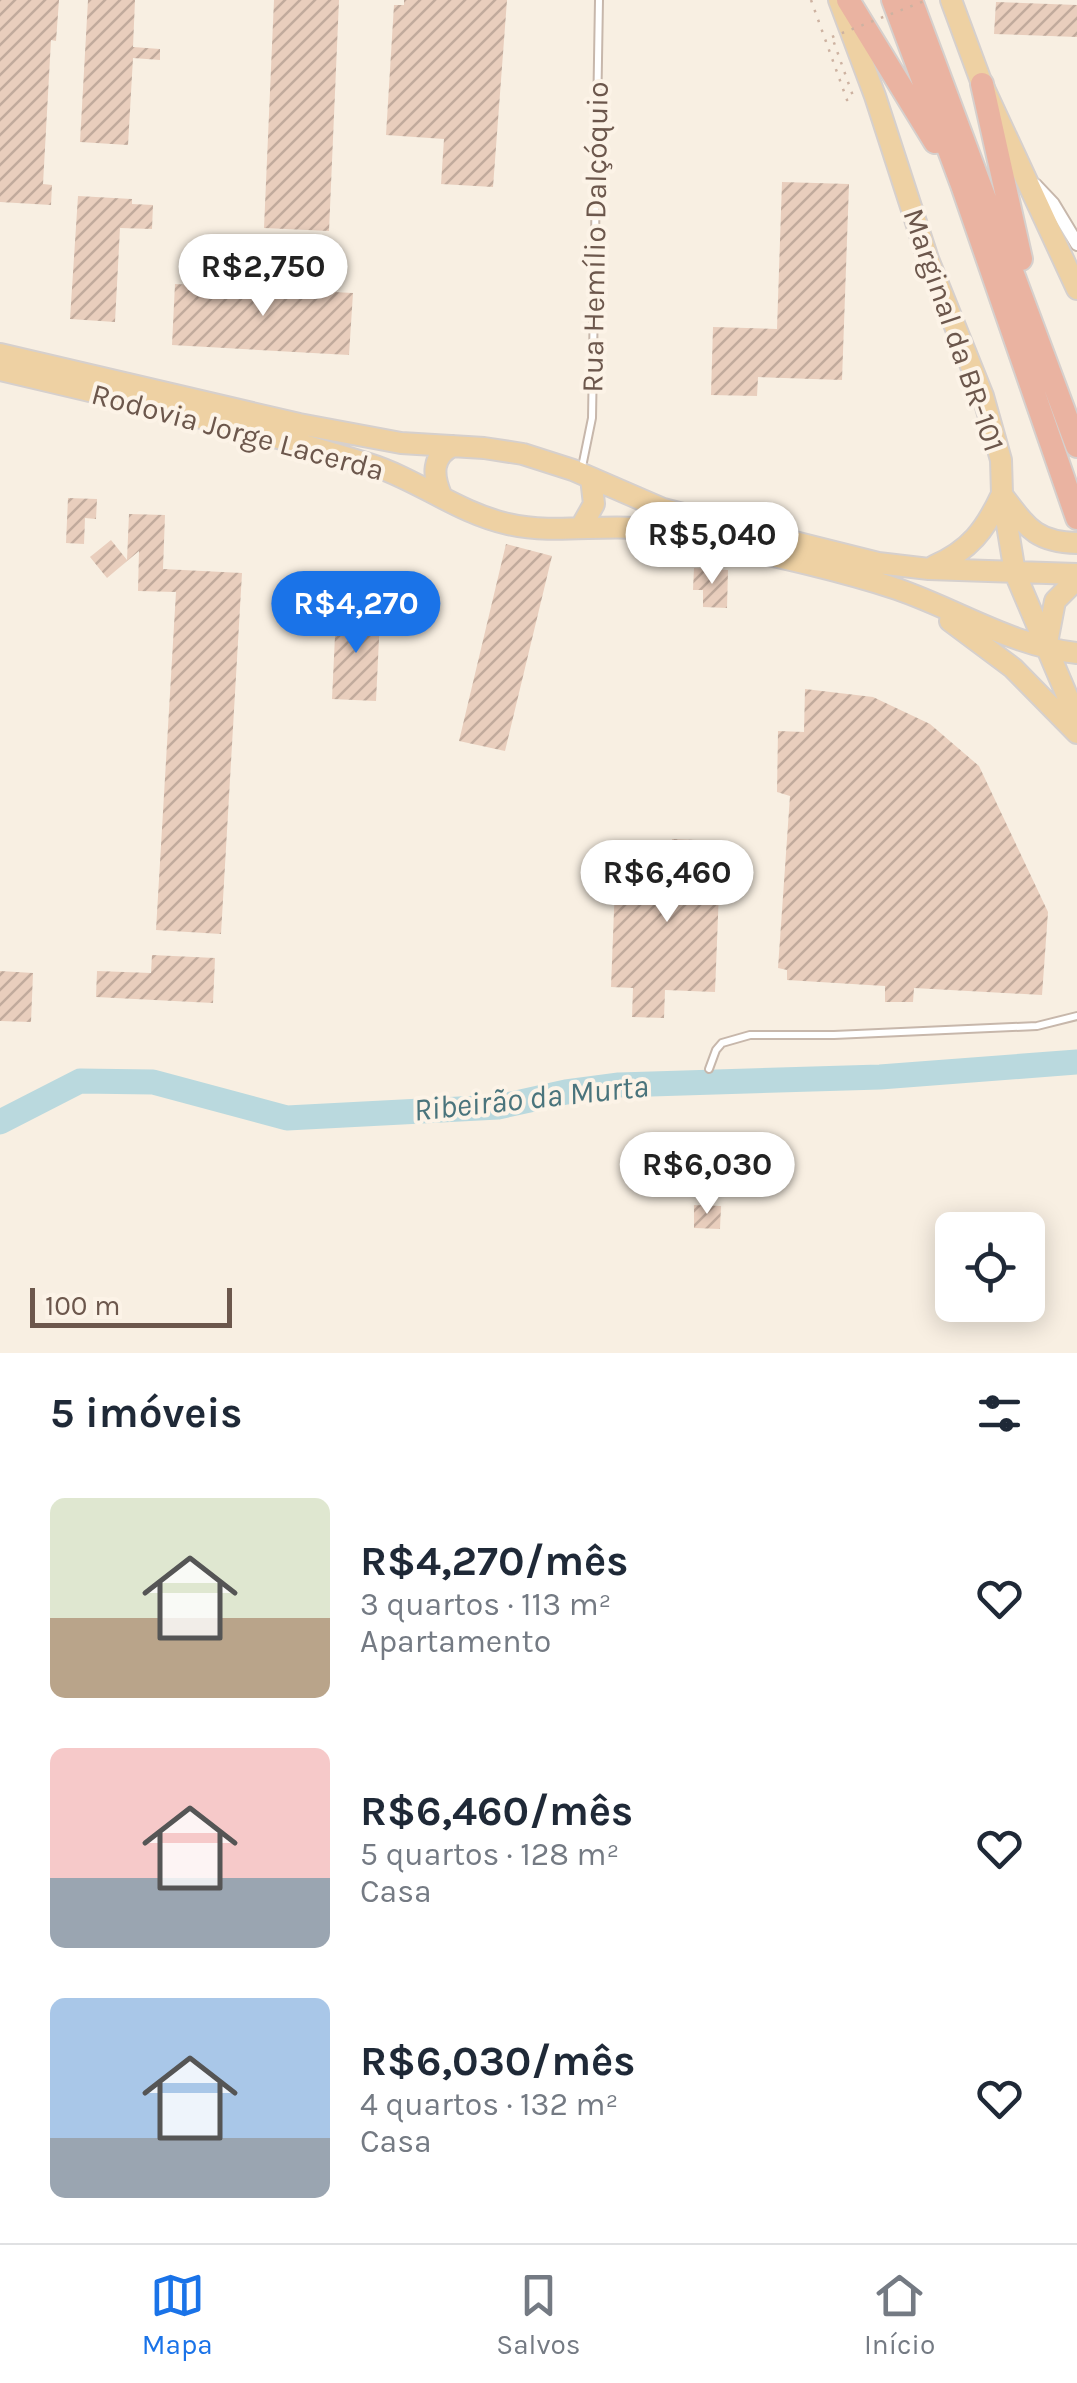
<!DOCTYPE html>
<html lang="pt">
<head>
<meta charset="utf-8">
<style>
	:root { --surface:#fff; --page:#f2f2f3; --text:#1f2937; --muted:#747a83; --line:#e0e1e3; --accent:#1a73e8 }
	body { margin:0; font-family:Karla,sans-serif; background:var(--page); color:var(--text); height:100vh; display:flex; flex-direction:column; font-size:38px; white-space:nowrap }
	* { box-sizing:border-box; margin:0 }
	p { font-size:32px; color:var(--muted) }
	.icon { flex:none; width:55px; height:55px; fill:none; stroke:currentColor; stroke-width:2; stroke-linecap:round; stroke-linejoin:round }
	.map { position:relative; height:1353px; overflow:hidden }
	.panel { display:flex; flex-direction:column; background:var(--surface); flex:1 }
	.panel>* { flex:none }
	.fabs { position:absolute; left:935px; top:1212px; display:grid; gap:20px }
	.fabs a { display:grid; place-items:center; width:110px; height:110px; border-radius:15px; background:var(--surface); box-shadow:0 5px 25px #0003; font-size:50px }
	.scale { position:absolute; left:30px; bottom:25px; width:202px; box-sizing:border-box; padding-left:10px; border:5px solid #6c574c; border-top:0; font-size:28px; line-height:35px; white-space:nowrap; color:#6c574c; -webkit-text-stroke:8px #fcf3e7; paint-order:stroke }
	.price { position:absolute; translate:-50% -85px; padding:0 22px; border-radius:35px; background:#fff; color:#222; font-size:32px; line-height:65px; filter:drop-shadow(0 2px 5px #0008) }
	.price::after { content:''; position:absolute; left:50%; top:60px; width:30px; height:22px; margin-left:-15px; background:inherit; clip-path:polygon(0 0,100% 0,50% 100%) }
	.price.current { background:var(--accent); color:#fff }
	ul { padding:0; list-style:none }
	li { display:flex; align-items:center; gap:30px; height:250px; padding:0 50px }
	li span { display:grid; place-items:center; flex:none; width:280px; height:200px; border-radius:15px; color:#555 }
	li>.icon { margin-inline-start:auto }
	span .icon { width:120px; height:120px; fill:#fffc; stroke-width:1 }
	li b { font-size:42px }
	h2 { display:flex; justify-content:space-between; align-items:center; height:120px; padding:0 50px; font-size:42px }
	.tabs { display:flex; justify-content:space-around; align-items:center; height:140px; border-top:2px solid var(--line); background:var(--surface); font-size:28px; color:var(--muted) }
	.tabs a { display:grid; justify-items:center; gap:5px }
	.tabs .current { color:var(--accent) }
	.map>svg:first-child { display:block }
	.lines { fill:none; stroke-linecap:round; stroke-linejoin:round }
	.river { stroke:#bad9de; stroke-width:25 }
	.building { fill:url(#building-hatch) }
	.service-casing { stroke:#c7b7ab; stroke-width:10 }
	.minor-casing { stroke:#c7b7ab; stroke-width:16 }
	.primary-casing { stroke:#d6d0cd; stroke-width:24 }
	.motorway-casing { stroke:#d6d0cd; stroke-width:26 }
	.path { stroke:#cdb2a1; stroke-width:2.5; stroke-dasharray:2.5 8; stroke-linecap:butt }
	.service { stroke:#fff; stroke-width:6 }
	.minor { stroke:#fff; stroke-width:12 }
	.primary { stroke:#eed1a3; stroke-width:20 }
	.motorway { stroke:#eab3a1; stroke-width:22 }
	.path-bridge { stroke:#cdb2a1; stroke-width:2.5; stroke-dasharray:2.5 8; stroke-linecap:butt }
	.labels { text-anchor:middle; dominant-baseline:central; stroke-width:8; stroke-linejoin:round; paint-order:stroke }
	.street-label { font-size:30px; fill:#6c574c; stroke:#fcf3e7 }
	.water-label { font-size:32px; font-style:italic; fill:#4a747c; stroke:#fcf3e7 }
</style>
</head>
<body>
<div class="map">
<svg width="1077" height="1353" viewBox="0 0 1077 1353">
	<defs>
		<pattern id="building-hatch" width="6" height="6" patternUnits="userSpaceOnUse" patternTransform="scale(2.5)"><rect width="6" height="6" fill="#e9cebd"/><path d="M-1 1l2-2M0 6l6-6M5 7l2-2" fill="none" stroke="#c1aa9c"/></pattern>
	</defs>
	<rect width="100%" height="100%" fill="#f8efe2"/>
	<g class="lines">
		<!-- river -->
		<path class="river" d="M0 1122 80 1081 153 1082 287 1118 498 1107 566 1092 619 1085 880 1077 1077 1062"/>
	</g>
	<!-- building -->
	<path class="building" d="M0 0H59L56 41 51 40 43 184 52 185 51 205 0 202Z
		M88 0H135L133 47 160 49V60L133 58 128 145 80 142Z
		M274 0H339L329 231 264 228Z
		M404 0H507L493 187 441 184 444 139 386 135 394 5H404Z
		M996 2 1077 5V37L994 34Z
		M782 182 849 184 842 380 758 377 757 396 711 395 713 327 777 329Z
		M78 196 132 199V204L153 205 152 229 120 228 115 322 70 319Z
		M175 284 353 293 349 355 172 345Z
		M68 498 97 499 96 519 85 518 84 544 66 543Z
		M129 514 165 515 163 569 242 573 221 934 156 930 176 592 138 591 139 551 107 578 90 557 111 540 127 560Z
		M506 544 552 556 505 751 459 741Z
		M694 568 728 570 727 608 703 607V590H693Z
		M350 604H364L363 618H380L376 701 332 699 336 615 350 616Z
		M805 689 873 697 930 724 979 766 1048 912 1042 995 914 988 913 1002H885V986L787 980V970L778 968 790 796 777 792 778 731 804 732Z
		M672 839 721 841 715 992 665 990 664 1018 632 1017 633 988 611 987 616 860 672 862Z
		M152 955 215 958 213 1003 96 997 97 971 151 973Z
		M0 971 33 973 31 1022 0 1021Z
		M694 1205 721 1206 720 1229 694 1228Z"/>
	<g class="lines">
		<!-- service casing -->
		<g class="service-casing">
			<path id="service" d="M582 467 592 418 599 0
				M709 1069 716 1050 722 1043 750 1035H834L1037 1026 1077 1016"/>
		</g>
		<!-- minor casing -->
		<g class="minor-casing">
			<path id="minor" d="M1035 185 1053 204 1077 244"/>
		</g>
		<!-- primary casing -->
		<g class="primary-casing">
			<path id="primary" d="M839 0 875 96 928 259 983 396 1001 460 1002 494 1015 573 1077 719
				M951 0 982 84 1077 289
				M0 354 299 424 401 443 484 448 523 454 573 470 663 509 878 563 929 569 1077 574
				M0 370C123 399 248 427 369 464 417 479 458 513 508 524 555 535 603 523 651 529 733 548 818 563 897 589 958 610 1012 646 1077 653
				M441 495C433 476 431 456 453 446
				M1003 496C1027 527 1035 542 1077 543
				M581 527 594 504 591 478
				M934 566C970 550 985 530 1001 496
				M950 621 1013 668 1077 733
				M1047 643 1055 601 1077 579"/>
		</g>
		<!-- motorway casing -->
		<g class="motorway-casing">
			<path id="motorway" d="M848 0 935 142
				M893 0 962 185 1077 518
				M911 0 1077 446
				M982 84 1021 259"/>
		</g>
		<!-- path -->
		<path class="path" d="M811 0 847 100 853 96 832 37"/>
		<!-- service -->
		<use href="#service" class="service"/>
		<!-- minor -->
		<use href="#minor" class="minor"/>
		<!-- primary -->
		<use href="#primary" class="primary"/>
		<!-- motorway -->
		<use href="#motorway" class="motorway"/>
		<!-- path-bridge -->
		<path class="path-bridge" d="M832 37 927 0"/>
	</g>
	<g class="labels">
		<!-- street labels -->
		<g class="street-label">
			<text transform="translate(595 237) rotate(-89)">Rua Hemílio Dalçóquio</text>
			<text transform="translate(954 330) rotate(71)">Marginal da BR-101</text>
			<text transform="translate(238 432) rotate(15)">Rodovia Jorge Lacerda</text>
		</g>
		<!-- water labels -->
		<g class="water-label">
			<text transform="translate(531 1098) rotate(-6)">Ribeirão da Murta</text>
		</g>
	</g>
</svg>
<div class="fabs">
<a><svg class="icon" aria-label="locate" viewBox="0 0 24 24"><circle cx="12" cy="12" r="6"/><path d="M12 2v4M12 18v4M2 12h4M18 12h4"/></svg></a>
</div>
<div class="scale">100 m</div>
<b class="price" style="left:263px;top:319px">R$2,750</b>
<b class="price" style="left:712px;top:587px">R$5,040</b>
<b class="price current" style="left:356px;top:656px">R$4,270</b>
<b class="price" style="left:667px;top:925px">R$6,460</b>
<b class="price" style="left:707px;top:1217px">R$6,030</b>
</div>
<section class="panel">
<h2>5 imóveis<svg class="icon" aria-label="filters" viewBox="0 0 24 24"><path d="M4 7h16M4 17h16"/><circle cx="9" cy="7" r="2"/><circle cx="15" cy="17" r="2"/></svg></h2>
<ul>
<li><span style="background:linear-gradient(#dfe7d0 60%,#b9a48a 0)"><svg class="icon" aria-label="home" viewBox="0 0 24 24"><path d="M3 11l9-7 9 7M6 9v11h12V9"/></svg></span><div><b>R$4,270/mês</b><p>3 quartos · 113 m²</p><p>Apartamento</p></div><svg class="icon" aria-label="heart" viewBox="0 0 24 24"><path d="M12 20l-8-8c-3-5 5-10 8-4 3-6 11-1 8 4z"/></svg></li>
<li><span style="background:linear-gradient(#f6c9c9 65%,#9aa5b1 0)"><svg class="icon" aria-label="home" viewBox="0 0 24 24"><path d="M3 11l9-7 9 7M6 9v11h12V9"/></svg></span><div><b>R$6,460/mês</b><p>5 quartos · 128 m²</p><p>Casa</p></div><svg class="icon" aria-label="heart" viewBox="0 0 24 24"><path d="M12 20l-8-8c-3-5 5-10 8-4 3-6 11-1 8 4z"/></svg></li>
<li><span style="background:linear-gradient(#a9c7e8 70%,#9aa5b1 0)"><svg class="icon" aria-label="home" viewBox="0 0 24 24"><path d="M3 11l9-7 9 7M6 9v11h12V9"/></svg></span><div><b>R$6,030/mês</b><p>4 quartos · 132 m²</p><p>Casa</p></div><svg class="icon" aria-label="heart" viewBox="0 0 24 24"><path d="M12 20l-8-8c-3-5 5-10 8-4 3-6 11-1 8 4z"/></svg></li>
</ul>
</section>
<nav class="tabs">
<a class="current"><svg class="icon" aria-label="map" viewBox="0 0 24 24"><path d="M3 6l6-2 6 2 6-2v14l-6 2-6-2-6 2zM9 4v14M15 6v14"/></svg>Mapa</a>
<a><svg class="icon" aria-label="saved" viewBox="0 0 24 24"><path d="M7 4h10v16l-5-4-5 4z"/></svg>Salvos</a>
<a><svg class="icon" aria-label="home" viewBox="0 0 24 24"><path d="M3 11l9-7 9 7M6 9v11h12V9"/></svg>Início</a>
</nav>
</body>
</html>
